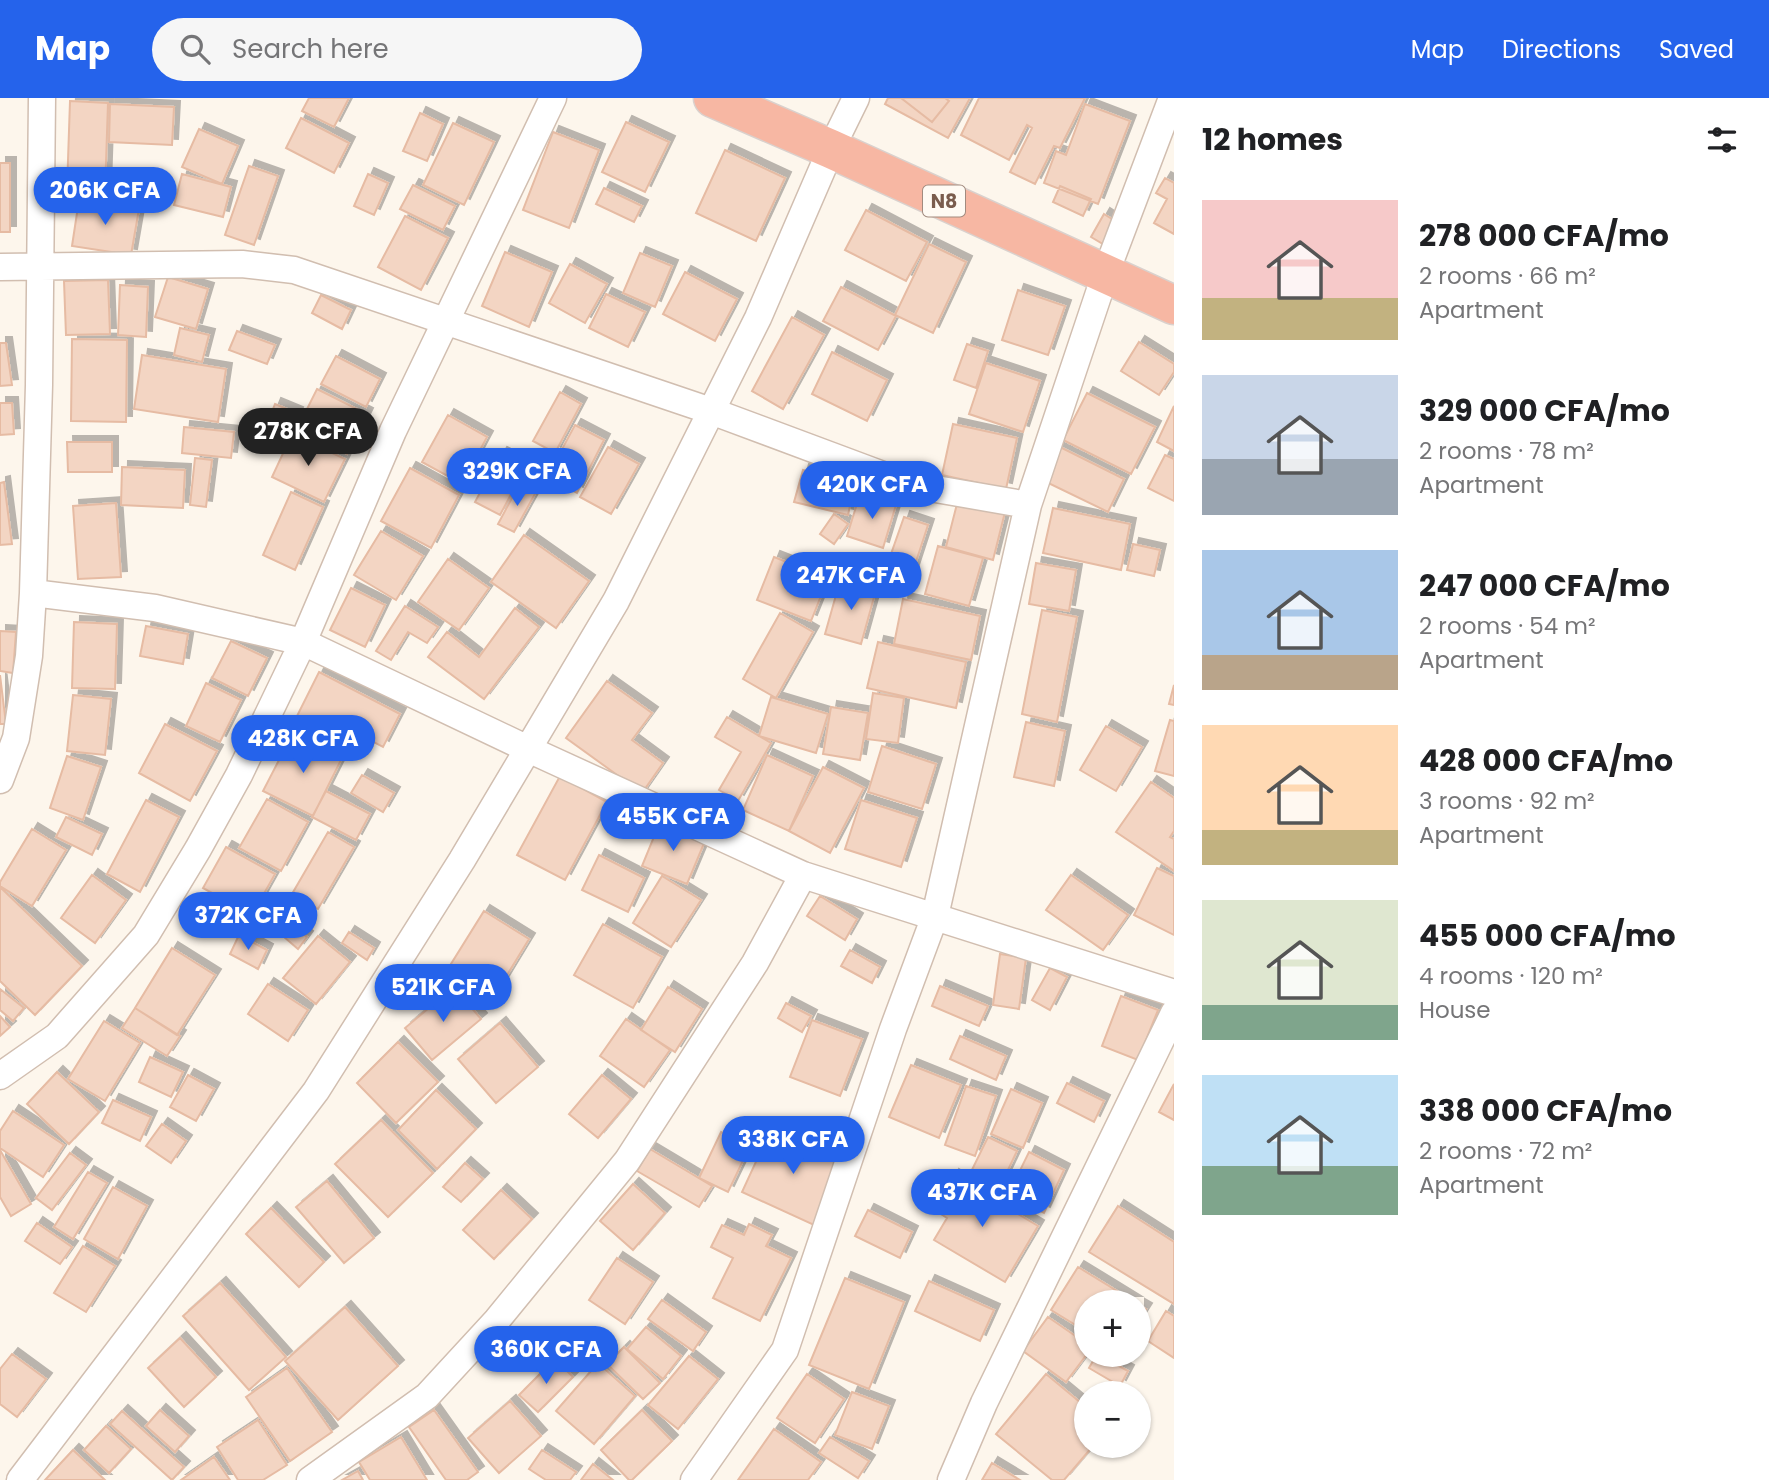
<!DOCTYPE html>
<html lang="en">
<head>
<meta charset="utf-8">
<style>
	:root { --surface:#fff; --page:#f6f6f6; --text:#202124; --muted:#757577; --accent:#2563eb }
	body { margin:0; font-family:Poppins,sans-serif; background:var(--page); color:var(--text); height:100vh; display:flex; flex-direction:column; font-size:26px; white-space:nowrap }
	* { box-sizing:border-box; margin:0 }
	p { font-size:23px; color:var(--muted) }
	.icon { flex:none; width:38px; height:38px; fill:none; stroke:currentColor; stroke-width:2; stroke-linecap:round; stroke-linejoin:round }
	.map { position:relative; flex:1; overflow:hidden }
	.panel { display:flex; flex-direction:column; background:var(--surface); width:595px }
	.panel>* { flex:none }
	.fabs { position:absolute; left:1074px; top:1192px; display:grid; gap:14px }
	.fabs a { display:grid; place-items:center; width:77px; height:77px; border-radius:50%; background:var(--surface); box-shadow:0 2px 5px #0004; font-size:35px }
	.price { position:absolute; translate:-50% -60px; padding:0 16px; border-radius:24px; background:var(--accent); color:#fff; font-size:23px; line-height:46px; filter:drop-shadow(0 2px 4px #0008) }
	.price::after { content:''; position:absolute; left:50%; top:42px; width:21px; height:16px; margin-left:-10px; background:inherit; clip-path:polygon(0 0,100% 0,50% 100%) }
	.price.active { background:#222; color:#fff }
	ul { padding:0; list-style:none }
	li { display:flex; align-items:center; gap:21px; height:175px; padding:0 28px }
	li span { display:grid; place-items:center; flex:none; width:196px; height:140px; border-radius:0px; color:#555 }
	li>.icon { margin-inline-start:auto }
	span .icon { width:84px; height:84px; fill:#fffc; stroke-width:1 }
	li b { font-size:30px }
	h2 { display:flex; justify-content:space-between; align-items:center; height:84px; padding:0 28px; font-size:30px }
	header { display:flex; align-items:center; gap:42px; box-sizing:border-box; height:98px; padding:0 35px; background:var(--accent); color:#fff }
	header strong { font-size:33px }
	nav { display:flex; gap:38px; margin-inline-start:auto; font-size:24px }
	.search { width:490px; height:63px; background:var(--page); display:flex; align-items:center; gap:18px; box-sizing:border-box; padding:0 24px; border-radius:38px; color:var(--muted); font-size:26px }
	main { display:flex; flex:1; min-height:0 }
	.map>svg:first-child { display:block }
	.building { fill:#f3d5c3; stroke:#e6bba3; stroke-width:2; filter:url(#shadow) }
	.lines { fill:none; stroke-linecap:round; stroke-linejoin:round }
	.street-casing { stroke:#d1beb0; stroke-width:29 }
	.highway-casing { stroke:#dad1cd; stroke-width:41 }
	.street { stroke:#fff; stroke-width:26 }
	.highway { stroke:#f7b7a3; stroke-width:38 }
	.labels { text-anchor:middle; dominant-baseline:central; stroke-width:5; stroke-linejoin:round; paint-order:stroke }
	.shield { fill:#fffaf3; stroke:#a28b7f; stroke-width:2 }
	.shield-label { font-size:19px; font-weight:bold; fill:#7a5c4d }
</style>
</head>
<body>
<header>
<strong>Map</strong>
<div class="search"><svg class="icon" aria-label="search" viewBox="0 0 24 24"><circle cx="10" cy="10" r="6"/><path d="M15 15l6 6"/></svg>Search here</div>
<nav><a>Map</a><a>Directions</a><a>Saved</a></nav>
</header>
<main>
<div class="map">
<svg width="1174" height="1382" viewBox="0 0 1174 1382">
	<defs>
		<filter id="shadow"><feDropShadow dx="6" dy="-6" stdDeviation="0" flood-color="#0004"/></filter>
	</defs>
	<rect width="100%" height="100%" fill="#fdf6ec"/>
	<!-- building -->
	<path class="building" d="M309 0H349L334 29 302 13Z
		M888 0H970L948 40 885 6Z
		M901 0H945L949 3 932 24Z
		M979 0H1085L1060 50 1054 48 1035 86 1010 74 1032 30 1027 27 1009 62 961 37Z
		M70 3 108 5 105 94 67 92Z
		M110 6 174 9 172 47 109 44Z
		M1085 6 1130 23 1098 106 1044 85 1056 53 1066 57Z
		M420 15 443 26 427 63 403 53Z
		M301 20 349 45 334 75 286 50Z
		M626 24 669 44 645 94 602 74Z
		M453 25 494 44 464 107 423 87Z
		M199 31 238 48 222 86 182 69Z
		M553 34 599 52 569 130 523 112Z
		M725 52 785 80 756 143 696 115Z
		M0 65H10V134H0Z
		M249 68 278 78 254 147 225 137Z
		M182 76 231 89 223 119 174 107Z
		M368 76 388 85 374 117 354 108Z
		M1165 80 1174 85V136L1154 125 1167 101 1156 95Z
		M413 87 455 108 443 132 400 111Z
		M1060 88 1091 101 1083 118 1053 104Z
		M604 90 642 108 634 124 596 106Z
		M79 102 139 111 131 157 72 148Z
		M866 112 927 144 906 183 845 152Z
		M1104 116 1115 123 1103 146 1091 139Z
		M405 118 448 140 421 192 378 169Z
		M929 146 966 164 933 235 895 217Z
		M505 154 552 174 529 229 482 208Z
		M640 155 672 168 655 209 623 195Z
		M570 166 607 186 585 225 549 205Z
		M685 174 737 201 715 243 663 216Z
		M168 179 208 191 196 231 155 219Z
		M108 182 110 236 66 237 64 183Z
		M120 187 148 189 146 239 118 237Z
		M841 189 896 218 878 252 823 223Z
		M1018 192 1065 208 1048 257 1002 242Z
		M606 196 645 214 628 249 589 230Z
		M321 197 351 212 342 231 312 215Z
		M792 219 824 237 783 311 752 293Z
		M180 230 209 237 202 264 174 257Z
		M237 233 275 247 267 266 229 252Z
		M72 241 127 242 126 324 71 323Z
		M1139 244 1174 266V274L1159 297 1121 273Z
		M0 245H6L12 287 0 288Z
		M967 246 988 253 976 290 954 282Z
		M832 254 887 282 867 323 812 296Z
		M142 257 226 271 218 324 134 311Z
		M336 258 380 281 366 309 321 286Z
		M986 265 1040 283 1023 334 969 316Z
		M317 291 367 316 347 356 297 331Z
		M560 294 581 306 555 355 533 343Z
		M1087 295 1155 329 1131 376 1063 342Z
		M0 305H12L14 336 0 337Z
		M275 306 297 315 287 338 266 329Z
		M1174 308V353L1157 344Z
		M448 317 487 339 462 386 422 364Z
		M953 326 1017 340 1006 391 942 377Z
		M575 327 604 342 577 395 547 379Z
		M184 329 234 334 231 360 182 355Z
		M292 336 345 361 324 404 272 379Z
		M67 344H112V374H68Z
		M1056 347 1124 381 1108 414 1040 381Z
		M608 349 639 366 611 416 580 399Z
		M501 355 526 368 500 417 475 404Z
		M1165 357 1174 361V403L1148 390Z
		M195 360 212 362 206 409 190 407Z
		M122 369 185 372 183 410 121 407Z
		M410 370 459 397 431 450 381 423Z
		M803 372 855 385 848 417 794 404Z
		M4 384 12 446 0 447V385Z
		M520 385 536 394 514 434 498 426Z
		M291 394 323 409 295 472 263 457Z
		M860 396 896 407 883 450 847 438Z
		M959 398 1006 410 993 462 946 449Z
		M116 405 121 479 78 481 73 408Z
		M1053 410 1130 426 1121 472 1043 455Z
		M834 416 848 426 834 446 820 436Z
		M904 419 928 427 909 485 884 476Z
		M381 433 423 458 396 502 354 477Z
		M524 437 589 483 556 530 491 484Z
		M1133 446 1160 452 1154 478 1127 472Z
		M938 448 983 460 969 508 925 496Z
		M774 459 828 480 811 523 757 502Z
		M448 461 489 490 459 532 418 504Z
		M1036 465 1076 472 1069 513 1029 506Z
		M840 483 876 492 861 546 825 536Z
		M351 490 385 507 365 549 330 532Z
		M903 501 980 518 971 562 894 546Z
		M405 508 438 529 427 545 408 534 391 562 376 553Z
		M515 510 539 529 484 601 428 559 447 534 479 559Z
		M1042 512 1077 519 1057 624 1022 616Z
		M780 515 813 534 776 600 743 581Z
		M74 524 117 526 115 591 72 590Z
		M146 528 188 536 183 566 140 558Z
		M0 533 16 534 13 575 0 573Z
		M231 543 267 560 248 598 212 580Z
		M878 544 966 564 956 610 867 590Z
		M319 574 400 616 383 649 351 632 341 651 293 626Z
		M0 577 6 626H0Z
		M607 583 652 615 632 642 663 665 642 695 566 640Z
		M206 585 241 602 220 644 186 628Z
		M1174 587V607L1169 606Z
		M873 595 904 600 898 645 866 641Z
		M73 597 111 601 105 657 67 653Z
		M771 599 828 616 816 655 759 638Z
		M831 609 868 615 860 662 823 656Z
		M727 619 771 645 738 703 719 692 741 654 715 639Z
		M1170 622 1174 623V678L1155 673Z
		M1026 624 1065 633 1054 688 1014 679Z
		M165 626 217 653 190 703 139 675Z
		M1106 628 1142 649 1116 693 1080 672Z
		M293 635 342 660 313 718 263 693Z
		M882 648 936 666 922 711 868 694Z
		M767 657 813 678 789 733 743 712Z
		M67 658 101 669 83 722 50 710Z
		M823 669 864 690 830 755 789 733Z
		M362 677 394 695 383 714 351 695Z
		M560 678 607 704 565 782 517 757Z
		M1151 684 1174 700V733L1170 739 1174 741V773L1116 734Z
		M326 693 370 716 356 742 312 719Z
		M267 701 308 724 281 773 239 750Z
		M146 702 179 719 140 794 107 776Z
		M861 702 917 720 901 769 845 751Z
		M66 719 102 736 92 757 56 739Z
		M660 724 705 743 687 786 642 768Z
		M32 731 66 752 32 808 0 788V784Z
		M328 734 354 749 318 811 292 796Z
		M226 749 275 776 252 817 203 790Z
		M599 757 644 780 628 814 582 792Z
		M1157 770 1174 778V837L1134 817Z
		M92 777 126 802 95 845 61 820Z
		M1071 777 1128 817 1103 852 1046 812Z
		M662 778 701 802 671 849 633 825Z
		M0 789 82 868 35 917 0 883Z
		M820 798 857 821 845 842 807 818Z
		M484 813 529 841 487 910 441 882Z
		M603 826 662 859 633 910 574 877Z
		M294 828 307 839 298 851 284 839Z
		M349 834 374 850 367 862 342 845Z
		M239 837 267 852 258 871 230 856Z
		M318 838 350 864 316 906 283 880Z
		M172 850 215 877 177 937 135 910Z
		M850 852 880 869 872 885 841 868Z
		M1000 856 1026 860 1019 911 993 907Z
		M1050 870 1067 879 1050 912 1032 902Z
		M268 886 308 912 288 943 248 916Z
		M940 888 988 908 979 928 932 908Z
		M454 889 481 921 432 962 405 930Z
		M668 889 702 911 675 954 641 932Z
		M0 891 24 910 13 923 0 912Z
		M1121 898 1158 912 1138 962 1102 948Z
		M786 905 811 918 802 934 778 920Z
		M135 910 180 938 167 958 122 930Z
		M0 918 10 929 0 938Z
		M626 921 670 952 644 989 600 958Z
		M812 922 862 941 840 998 790 979Z
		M104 923 140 945 105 1003 68 981Z
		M500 925 538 969 496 1005 458 961Z
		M960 938 1006 958 996 982 950 961Z
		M398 944 438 984 396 1025 357 985Z
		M150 959 183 974 171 999 139 984Z
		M911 967 961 987 939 1040 889 1019Z
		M57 974 99 1014 69 1046 27 1006Z
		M188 977 214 991 196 1023 170 1009Z
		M602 977 631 1001 598 1040 569 1016Z
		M1067 985 1104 1003 1094 1024 1057 1005Z
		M1174 986V1022L1159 1014Z
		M966 988 996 998 975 1058 945 1047Z
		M1011 991 1042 1005 1023 1050 991 1036Z
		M436 992 476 1031 437 1071 398 1032Z
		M113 1002 151 1019 140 1043 102 1025Z
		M13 1013 64 1047 43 1079 0 1050V1033Z
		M381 1022 433 1075 388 1119 335 1066Z
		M162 1026 186 1043 171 1065 146 1048Z
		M772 1029 844 1062 814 1127 742 1094Z
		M721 1034 750 1048 728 1094 699 1080Z
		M988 1039 1017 1053 997 1095 967 1082Z
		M650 1051 712 1088 699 1109 637 1073Z
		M0 1052 31 1106 11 1118 0 1099Z
		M1029 1054 1064 1072 1044 1115 1008 1097Z
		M70 1055 86 1067 52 1112 36 1100Z
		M465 1065 483 1081 461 1104 443 1089Z
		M88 1074 107 1085 73 1141 54 1129Z
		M953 1077 1038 1128 1005 1184 934 1142 947 1120 933 1111Z
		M327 1083 374 1140 344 1165 296 1109Z
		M633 1086 665 1115 633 1152 600 1123Z
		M113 1089 147 1108 118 1161 84 1141Z
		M501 1092 532 1121 494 1161 463 1132Z
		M1118 1108 1174 1144V1206L1089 1154Z
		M271 1110 324 1164 299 1189 246 1136Z
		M868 1112 912 1134 900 1160 855 1138Z
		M37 1125 72 1149 60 1166 25 1143Z
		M749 1126 772 1137 766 1148 791 1160 760 1223 713 1200 733 1160 711 1149 722 1127 744 1137Z
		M83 1148 115 1168 86 1214 54 1195Z
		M617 1160 653 1184 625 1226 589 1202Z
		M1078 1169 1135 1204H1087V1234L1051 1212Z
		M845 1180 904 1204 869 1291 809 1267Z
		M929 1183 994 1212 980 1243 915 1213Z
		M220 1185 286 1259 249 1292 183 1218Z
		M662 1202 706 1234 693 1253 648 1221Z
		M1139 1207 1146 1211 1139 1222Z
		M345 1209 398 1268 338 1322 285 1263Z
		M1166 1213 1174 1218V1260L1148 1243Z
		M1048 1219 1087 1246V1256L1066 1284 1023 1253Z
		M646 1229 681 1258 663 1281 627 1251Z
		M180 1240 216 1279 184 1309 148 1270Z
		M624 1249 660 1285 643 1301 607 1266Z
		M12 1256 46 1281 17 1319 0 1306V1271Z
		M1097 1256 1128 1273 1120 1288 1089 1270Z
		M689 1258 718 1281 678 1331 648 1307Z
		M555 1261 573 1279 538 1314 519 1297Z
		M598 1265 635 1298 594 1346 556 1313Z
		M287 1270 332 1334 290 1363 246 1299Z
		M807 1276 844 1301 815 1345 777 1320Z
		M1046 1276 1087 1310V1348H1093L1064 1382H1052L996 1336Z
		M852 1294 889 1308 872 1351 835 1337Z
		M510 1303 541 1338 499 1375 468 1340Z
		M160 1312 189 1338 175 1354 146 1328Z
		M434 1312 478 1374 467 1382H446L409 1329Z
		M642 1312 672 1343 632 1382H629L601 1352Z
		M122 1313 184 1369 172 1382 110 1326Z
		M258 1322 287 1367 263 1382H238L217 1349Z
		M106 1328 131 1351 109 1375 84 1352Z
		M774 1331 821 1364 808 1382H738Z
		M401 1339 427 1382H370L359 1364Z
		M830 1339 869 1363 858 1380 819 1355Z
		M73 1352 105 1382H45Z
		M542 1352 576 1374 570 1382H546L529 1371Z
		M214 1359 230 1382H181Z
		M992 1365 1020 1382H982Z
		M593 1366 613 1382H581Z
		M358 1373 363 1382H342Z"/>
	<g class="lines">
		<!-- street casing -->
		<g class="street-casing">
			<path id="street" d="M0 169 242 166 294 172 711 313 907 386 1028 407
				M33 495 155 510 303 544 528 651 803 777 1174 895
				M0 682 16 640 29 558 33 495 39 287 42 0
				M0 978 57 938 146 837 198 751 239 677 303 544 393 333 553 0
				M20 1382 316 993 462 762 616 503 758 220 831 51 856 0
				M310 1382 427 1298 497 1222 627 1063 755 865 803 777
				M694 1382 785 1252 893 931 935 818 1028 407 1105 177 1172 0
				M951 1382 984 1305 1174 915"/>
		</g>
		<!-- highway casing -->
		<g class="highway-casing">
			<path id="highway" d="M713 0 831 51 1174 207"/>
		</g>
		<!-- street -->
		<use href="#street" class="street"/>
		<!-- highway -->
		<use href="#highway" class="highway"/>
	</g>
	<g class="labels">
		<!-- shield labels -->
		<rect class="shield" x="923" y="87.5" width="42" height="31" rx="5"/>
		<g class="shield-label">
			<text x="944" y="103">N8</text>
		</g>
	</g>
</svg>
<div class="fabs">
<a>+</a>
<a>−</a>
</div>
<b class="price" style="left:105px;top:129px">206K CFA</b>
<b class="price active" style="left:308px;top:370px">278K CFA</b>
<b class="price" style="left:517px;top:410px">329K CFA</b>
<b class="price" style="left:872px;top:423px">420K CFA</b>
<b class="price" style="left:851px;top:514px">247K CFA</b>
<b class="price" style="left:303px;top:677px">428K CFA</b>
<b class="price" style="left:673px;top:755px">455K CFA</b>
<b class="price" style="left:248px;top:854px">372K CFA</b>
<b class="price" style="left:443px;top:926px">521K CFA</b>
<b class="price" style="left:793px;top:1078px">338K CFA</b>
<b class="price" style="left:982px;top:1131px">437K CFA</b>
<b class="price" style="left:546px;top:1288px">360K CFA</b>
</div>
<section class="panel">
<h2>12 homes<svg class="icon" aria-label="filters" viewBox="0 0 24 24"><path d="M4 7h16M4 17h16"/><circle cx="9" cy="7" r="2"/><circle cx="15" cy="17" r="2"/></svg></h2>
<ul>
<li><span style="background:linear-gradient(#f6c9c9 70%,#c2b280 0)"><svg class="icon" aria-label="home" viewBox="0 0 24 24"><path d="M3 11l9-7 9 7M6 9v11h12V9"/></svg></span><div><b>278 000 CFA/mo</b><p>2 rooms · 66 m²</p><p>Apartment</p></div></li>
<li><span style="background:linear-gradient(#c9d6e8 60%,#9aa5b1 0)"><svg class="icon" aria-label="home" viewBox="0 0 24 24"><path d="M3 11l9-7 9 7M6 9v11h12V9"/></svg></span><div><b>329 000 CFA/mo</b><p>2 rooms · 78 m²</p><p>Apartment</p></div></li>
<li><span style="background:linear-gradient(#a9c7e8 75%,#b9a48a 0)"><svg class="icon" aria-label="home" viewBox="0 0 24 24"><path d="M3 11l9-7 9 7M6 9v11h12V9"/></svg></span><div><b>247 000 CFA/mo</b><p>2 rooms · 54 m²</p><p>Apartment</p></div></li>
<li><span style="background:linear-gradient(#ffd9b3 75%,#c2b280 0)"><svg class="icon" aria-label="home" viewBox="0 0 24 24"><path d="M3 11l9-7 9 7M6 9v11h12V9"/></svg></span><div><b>428 000 CFA/mo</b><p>3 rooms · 92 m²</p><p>Apartment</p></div></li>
<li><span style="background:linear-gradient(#dfe7d0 75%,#7fa58c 0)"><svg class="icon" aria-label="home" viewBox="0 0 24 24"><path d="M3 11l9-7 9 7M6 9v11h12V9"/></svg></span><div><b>455 000 CFA/mo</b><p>4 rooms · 120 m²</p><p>House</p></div></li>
<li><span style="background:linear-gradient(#bfe0f5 65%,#7fa58c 0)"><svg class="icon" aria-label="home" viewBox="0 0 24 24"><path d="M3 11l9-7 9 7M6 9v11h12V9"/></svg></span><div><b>338 000 CFA/mo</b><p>2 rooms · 72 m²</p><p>Apartment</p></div></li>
</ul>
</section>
</main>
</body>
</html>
